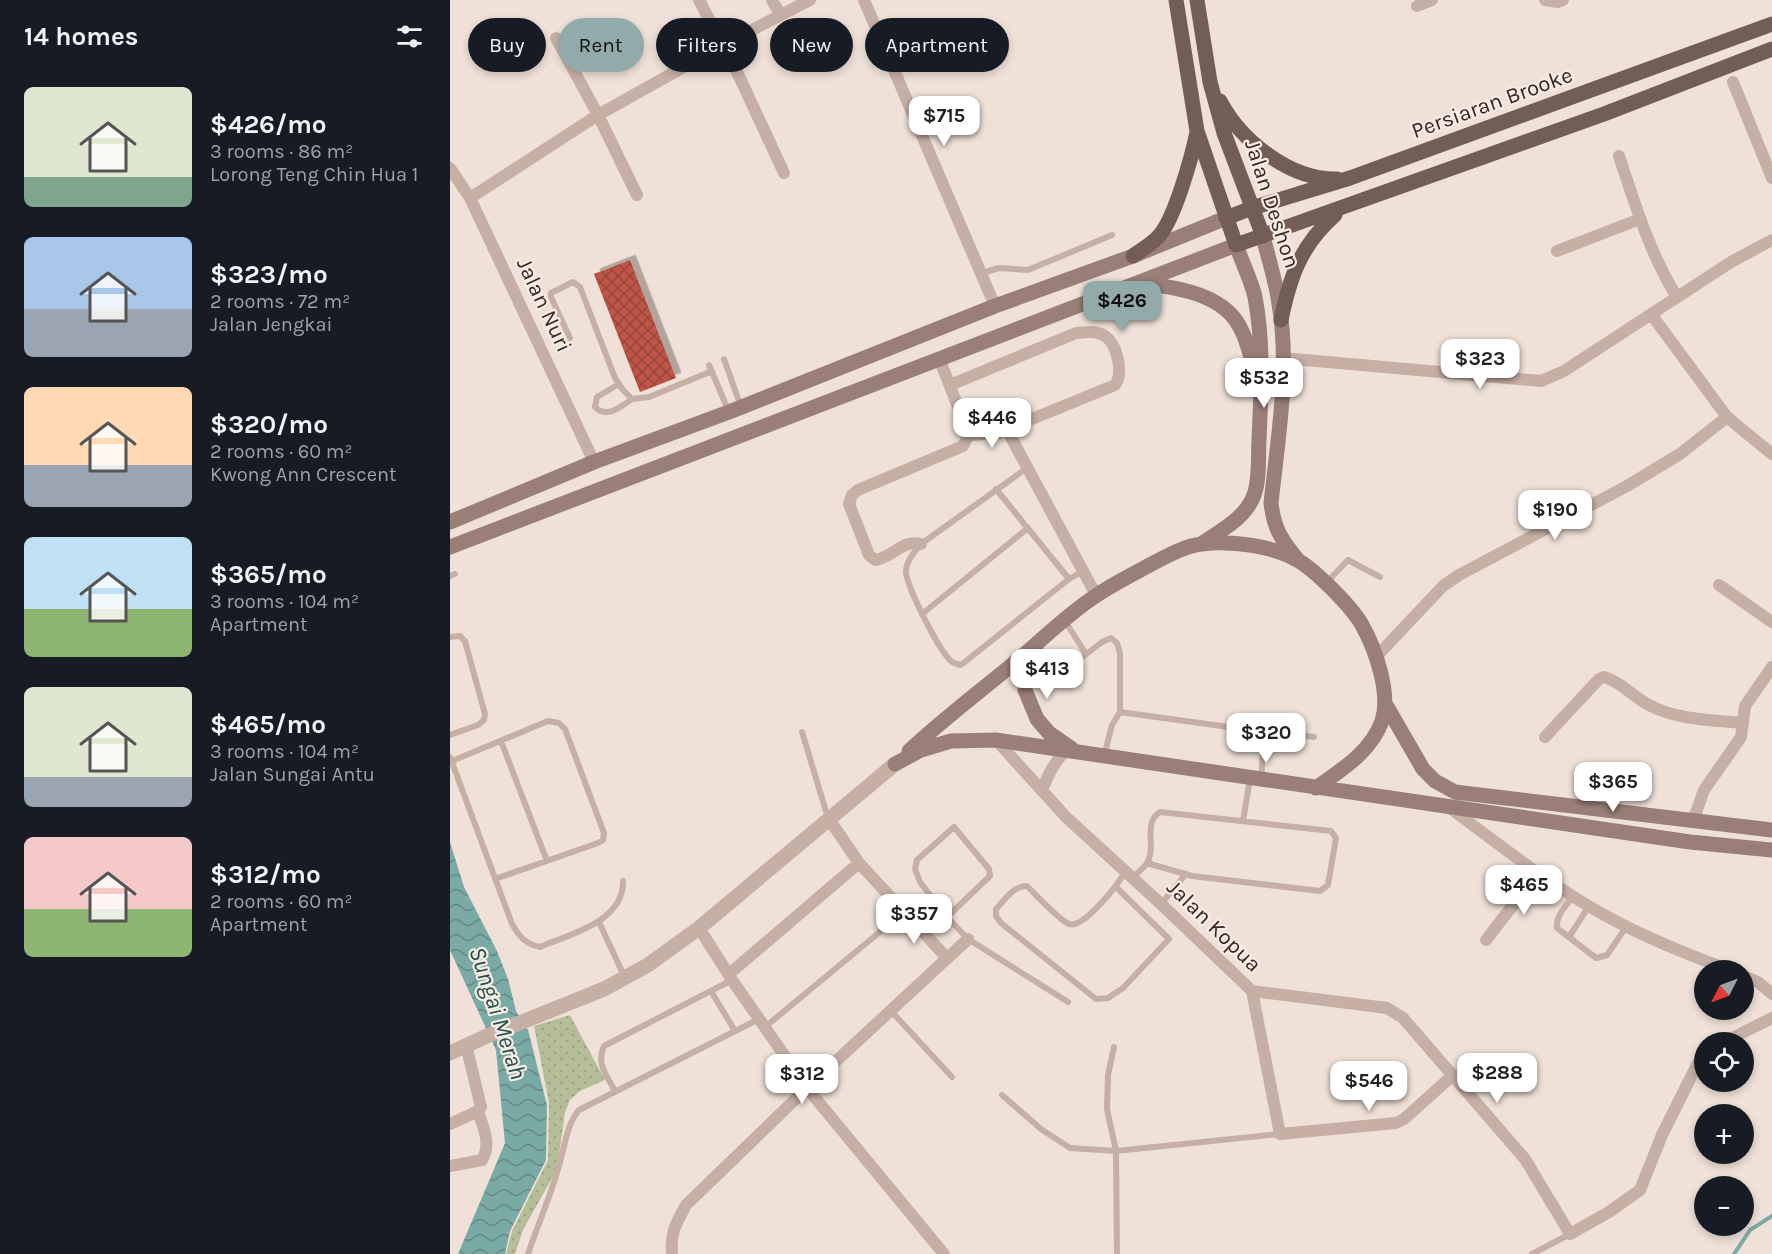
<!DOCTYPE html>
<html lang="en">
<head>
<meta charset="utf-8">
<style>
	:root { --surface:#171b24; --page:#242831; --text:#f1f3f6; --muted:#9ea1a6; --accent:#92aaaa }
	body { margin:0; font-family:Karla,sans-serif; background:var(--page); color:var(--text); height:100vh; display:flex; flex-direction:column; font-size:22px; white-space:nowrap }
	* { box-sizing:border-box; margin:0 }
	p { font-size:20px; color:var(--muted) }
	.icon { flex:none; width:33px; height:33px; fill:none; stroke:currentColor; stroke-width:2; stroke-linecap:round; stroke-linejoin:round }
	.map { position:relative; flex:1; overflow:hidden }
	.drawer { display:flex; flex-direction:column; background:var(--surface); width:450px }
	.drawer>* { flex:none }
	.guide { position:absolute; left:18px; top:18px; width:570px; height:54px; display:flex; gap:12px }
	.needle { width:39px; rotate:228deg }
	.fabs { position:absolute; left:1244px; top:960px; display:grid; gap:12px }
	.fabs a { display:grid; place-items:center; width:60px; height:60px; border-radius:50%; background:var(--surface); box-shadow:0 3px 9px #0003; font-size:30px }
	.price { position:absolute; translate:-50% -51px; padding:0 14px; border-radius:12px; background:#fff; color:#222; font-size:20px; line-height:39px; filter:drop-shadow(0 2px 3px #0008) }
	.price::after { content:''; position:absolute; left:50%; top:36px; width:18px; height:14px; margin-left:-9px; background:inherit; clip-path:polygon(0 0,100% 0,50% 100%) }
	.price.active { background:var(--accent); color:#111 }
	ul { padding:0; list-style:none }
	li { display:flex; align-items:center; gap:18px; height:150px; padding:0 24px }
	li span { display:grid; place-items:center; flex:none; width:168px; height:120px; border-radius:9px; color:#555 }
	li>.icon { margin-inline-start:auto }
	span .icon { width:72px; height:72px; fill:#fffc; stroke-width:1 }
	li b { font-size:26px }
	h2 { display:flex; justify-content:space-between; align-items:center; height:72px; padding:0 24px; font-size:26px }
	.pill { padding:0 21px; border-radius:27px; background:var(--surface); box-shadow:0 3px 9px #0003; font-size:21px; line-height:54px }
	.pill.active { background:var(--accent); color:#111 }
	main { display:flex; flex:1; min-height:0 }
	.map>svg:first-child { display:block }
	.grass { fill:url(#grass-dots) }
	.water { fill:url(#water-waves) }
	.lines { fill:none; stroke-linecap:round; stroke-linejoin:round }
	.stream { stroke:#79aaa5; stroke-width:4 }
	.building { fill:url(#building-cross-hatch); filter:url(#shadow) }
	.service { stroke:#c6b0a5; stroke-width:6 }
	.minor { stroke:#c6b0a5; stroke-width:12 }
	.tertiary { stroke:#c6b0a5; stroke-width:15 }
	.secondary { stroke:#997f77; stroke-width:15 }
	.primary { stroke:#735d57; stroke-width:15 }
	.labels { text-anchor:middle; dominant-baseline:central; stroke-width:4.5; stroke-linejoin:round; paint-order:stroke }
	.street-label { font-size:22px; fill:#322826; stroke:#f7ebe3 }
	.water-label { font-size:24px; font-style:italic; fill:#1e504d; stroke:#f7ebe3 }
</style>
</head>
<body>
<main>
<section class="drawer">
<h2>14 homes<svg class="icon" aria-label="filters" viewBox="0 0 24 24"><path d="M4 7h16M4 17h16"/><circle cx="9" cy="7" r="2"/><circle cx="15" cy="17" r="2"/></svg></h2>
<ul>
<li><span style="background:linear-gradient(#dfe7d0 75%,#7fa58c 0)"><svg class="icon" aria-label="home" viewBox="0 0 24 24"><path d="M3 11l9-7 9 7M6 9v11h12V9"/></svg></span><div><b>$426/mo</b><p>3 rooms · 86 m²</p><p>Lorong Teng Chin Hua 1</p></div></li>
<li><span style="background:linear-gradient(#a9c7e8 60%,#9aa5b1 0)"><svg class="icon" aria-label="home" viewBox="0 0 24 24"><path d="M3 11l9-7 9 7M6 9v11h12V9"/></svg></span><div><b>$323/mo</b><p>2 rooms · 72 m²</p><p>Jalan Jengkai</p></div></li>
<li><span style="background:linear-gradient(#ffd9b3 65%,#9aa5b1 0)"><svg class="icon" aria-label="home" viewBox="0 0 24 24"><path d="M3 11l9-7 9 7M6 9v11h12V9"/></svg></span><div><b>$320/mo</b><p>2 rooms · 60 m²</p><p>Kwong Ann Crescent</p></div></li>
<li><span style="background:linear-gradient(#bfe0f5 60%,#8fb573 0)"><svg class="icon" aria-label="home" viewBox="0 0 24 24"><path d="M3 11l9-7 9 7M6 9v11h12V9"/></svg></span><div><b>$365/mo</b><p>3 rooms · 104 m²</p><p>Apartment</p></div></li>
<li><span style="background:linear-gradient(#dfe7d0 75%,#9aa5b1 0)"><svg class="icon" aria-label="home" viewBox="0 0 24 24"><path d="M3 11l9-7 9 7M6 9v11h12V9"/></svg></span><div><b>$465/mo</b><p>3 rooms · 104 m²</p><p>Jalan Sungai Antu</p></div></li>
<li><span style="background:linear-gradient(#f6c9c9 60%,#8fb573 0)"><svg class="icon" aria-label="home" viewBox="0 0 24 24"><path d="M3 11l9-7 9 7M6 9v11h12V9"/></svg></span><div><b>$312/mo</b><p>2 rooms · 60 m²</p><p>Apartment</p></div></li>
</ul>
</section>
<div class="map">
<svg width="1322" height="1254" viewBox="0 0 1322 1254">
	<defs>
		<pattern id="grass-dots" width="8" height="8" patternUnits="userSpaceOnUse" patternTransform="scale(1.5)"><rect width="8" height="8" fill="#b5bd99"/><path d="M2 2h.1M6 6h.1" fill="none" stroke="#9ca284" stroke-width="1.8" stroke-linecap="round"/></pattern>
		<pattern id="water-waves" width="16" height="10" patternUnits="userSpaceOnUse" patternTransform="scale(1.5)"><rect width="16" height="10" fill="#79aaa5"/><path d="M0 5q4-4 8 0t8 0" fill="none" stroke="#648a86"/></pattern>
		<pattern id="building-cross-hatch" width="8" height="8" patternUnits="userSpaceOnUse" patternTransform="scale(1.5)"><rect width="8" height="8" fill="#be5446"/><path d="M0 0l8 8M0 8l8-8" fill="none" stroke="#9b463a"/></pattern>
		<filter id="shadow"><feDropShadow dx="5.5" dy="-5.5" stdDeviation="0" flood-color="#0004"/></filter>
	</defs>
	<rect width="100%" height="100%" fill="#efe1d8"/>
	<!-- grass -->
	<path class="grass" d="M120 1015 155 1080 130 1091 120 1100 115 1112 107 1169 73 1230 65 1254H56L62 1231 98 1160 99 1103 84 1026Z"/>
	<!-- water -->
	<path class="water" d="M0 842 14 887 47 951 58 979 66 1011 78 1030 97 1105 96 1160 60 1231 55 1254H8L55 1143 46 1050 0 950Z"/>
	<g class="lines">
		<!-- stream -->
		<path class="stream" d="M1284 1254 1300 1230 1322 1216"/>
	</g>
	<!-- building -->
	<path class="building" d="M180 260 226 378 190 392 144 274Z"/>
	<g class="lines">
		<!-- service -->
		<path class="service" d="M532 273 549 268 578 270 662 235
			M120 338 101 297V293L123 282 130 287 165 378 173 390 182 399 199 397 262 371
			M274 359 291 407
			M259 365 279 412
			M169 384 147 397 145 407C156 419 171 407 182 399
			M577 468 471 544C464 552 455 563 456 573 459 591 489 651 502 662 505 664 508 664 511 665L619 579 633 571
			M546 489 619 579
			M0 576 5 574
			M876 583 898 560 930 577
			M472 614 578 528
			M615 621 636 654
			M0 637 10 636 15 641 35 714 34 720 28 725 0 735
			M612 673 652 642 661 638 667 643 670 653V712
			M352 732 378 818
			M51 741 97 861
			M654 756 662 725 670 712 815 732 864 737
			M0 757 62 924C69 936 75 944 90 947 120 934 174 922 173 881
			M2 761 98 721 109 723 115 729 154 833 153 840 148 843 45 879
			M811 779 815 732
			M793 821 800 779
			M683 877C687 873 694 868 697 863 707 847 692 823 710 812L881 831 886 838 878 885 870 891 742 876 697 863
			M666 887 719 939 673 988 658 998 646 999 551 923 546 916V909C555 900 563 886 577 886 586 895 609 920 619 924 634 929 668 884 675 872
			M1123 896C1117 905 1105 916 1107 928L1146 958 1157 955 1176 927
			M711 904 736 874
			M497 917 540 876 539 869 504 827 467 860 465 869 470 882 497 917 518 939 618 1002
			M149 922 175 978
			M1119 937 1139 906
			M261 991 285 1031
			M441 1011 502 1077
			M315 1027 454 912
			M664 1047 658 1075 657 1109 666 1151 667 1254
			M165 1091C156 1074 146 1064 154 1046L282 980
			M552 1095 591 1129 620 1148 666 1151 830 1134
			M78 1254C88 1224 102 1193 110 1162 115 1145 117 1124 129 1110L309 1019
			M1082 1254 1120 1234"/>
		<!-- minor -->
		<path class="minor" d="M249 0 289 76 334 173
			M322 0 330 14
			M414 0 545 306
			M1095 0 1108 2 1113 0
			M967 6 982 0
			M106 38 148 115 187 195
			M1283 82 1322 178
			M1169 156C1185 204 1200 254 1227 297
			M0 168 20 198 144 462
			M20 198 148 115 273 45 360 0
			M1107 251 1190 219
			M1201 314 1277 417 1322 454
			M489 358 519 435
			M833 358 1091 381 1114 371 1281 262 1322 240
			M500 385 626 333C635 332 646 330 655 336 667 344 674 373 665 385L548 433 519 435
			M557 430 646 595
			M471 544C452 539 444 557 425 560L419 555 399 504 402 495 408 490 513 446 519 435
			M1269 585 1322 622
			M926 657 993 586 1009 575 1177 486 1230 454 1277 417
			M1095 737 1149 679 1154 677C1172 682 1184 698 1201 706 1228 720 1263 720 1292 723
			M546 740 616 817 711 904 802 991 830 1134 946 1123 954 1119 1002 1076
			M592 791C598 774 604 763 616 750
			M1000 808C1051 846 1101 886 1158 917 1196 938 1238 954 1279 970
			M379 819 409 863 497 958
			M1243 821 1254 790 1291 737 1295 706 1322 667
			M249 928 282 980 357 1088 494 1254
			M1036 940 1087 874
			M279 974 409 863
			M1293 976 1308 982 1322 994
			M802 991 937 1008 953 1018 1075 1159 1120 1234 1159 1212 1190 1190 1212 1135 1248 1063 1254 1057
			M1274 1042 1322 1018
			M0 1124 28 1111 31 1107 16 1045
			M0 1166 32 1160C42 1143 33 1128 28 1111
			M222 1254C220 1232 226 1224 236 1205L357 1088 518 939"/>
		<!-- tertiary -->
		<path class="tertiary" d="M0 1053 37 1036 154 989 198 965 249 928 445 764"/>
		<!-- secondary -->
		<path class="secondary" d="M813 236C818 258 826 281 829 304 840 369 828 438 821 503 824 529 831 539 847 559
			M691 283C722 287 763 292 784 318 796 333 800 356 806 374
			M0 522 144 462 279 412 545 306 683 256 776 218
			M0 547 786 245C792 262 801 280 805 297 814 344 811 392 809 440 808 457 810 478 804 495 796 518 770 531 751 544
			M587 644 576 677 575 690 587 719 599 733 622 749
			M936 705 973 769 985 781 1005 792 1322 830
			M459 751C492 720 528 693 563 664 591 641 616 615 647 595 662 585 678 577 694 568 712 559 732 546 752 544 781 540 824 546 849 561 867 572 902 607 912 625 926 650 941 694 932 721 921 752 891 770 866 788
			M445 764 471 750 501 741 546 740 1240 842 1322 850"/>
		<!-- primary -->
		<path class="primary" d="M726 0 747 131 786 245 1154 114 1322 49
			M747 0 760 82 774 133 813 236
			M770 101C791 141 840 180 887 179
			M776 218 802 208 900 178 1322 24
			M683 256C691 250 702 244 709 236 725 218 742 156 747 132
			M831 320C840 276 851 245 885 215"/>
	</g>
	<g class="labels">
		<!-- street labels -->
		<g class="street-label">
			<text transform="translate(1042 103) rotate(-20)">Persiaran Brooke</text>
			<text transform="translate(822 204) rotate(72)">Jalan Deshon</text>
			<text transform="translate(94 305) rotate(65)">Jalan Nuri</text>
			<text transform="translate(764 926) rotate(44)">Jalan Kopua</text>
		</g>
		<!-- water labels -->
		<g class="water-label">
			<text transform="translate(48 1013) rotate(72)">Sungai Merah</text>
		</g>
	</g>
</svg>
<div class="fabs">
<a><svg class="needle" viewBox="-14 -14 28 28"><path d="M0-13l5 13h-10z" fill="#e53935"/><path d="M0 13l5-13h-10z" fill="#9ea1a6"/></svg></a>
<a><svg class="icon" aria-label="locate" viewBox="0 0 24 24"><circle cx="12" cy="12" r="6"/><path d="M12 2v4M12 18v4M2 12h4M18 12h4"/></svg></a>
<a>+</a>
<a>−</a>
</div>
<b class="price" style="left:494px;top:147px">$715</b>
<b class="price active" style="left:672px;top:332px">$426</b>
<b class="price" style="left:1030px;top:390px">$323</b>
<b class="price" style="left:814px;top:409px">$532</b>
<b class="price" style="left:542px;top:449px">$446</b>
<b class="price" style="left:1105px;top:541px">$190</b>
<b class="price" style="left:597px;top:700px">$413</b>
<b class="price" style="left:816px;top:764px">$320</b>
<b class="price" style="left:1163px;top:813px">$365</b>
<b class="price" style="left:1074px;top:916px">$465</b>
<b class="price" style="left:464px;top:945px">$357</b>
<b class="price" style="left:1047px;top:1104px">$288</b>
<b class="price" style="left:352px;top:1105px">$312</b>
<b class="price" style="left:919px;top:1112px">$546</b>
<div class="guide">
<a class="pill">Buy</a>
<a class="pill active">Rent</a>
<a class="pill">Filters</a>
<a class="pill">New</a>
<a class="pill">Apartment</a>
</div>
</div>
</main>
</body>
</html>
